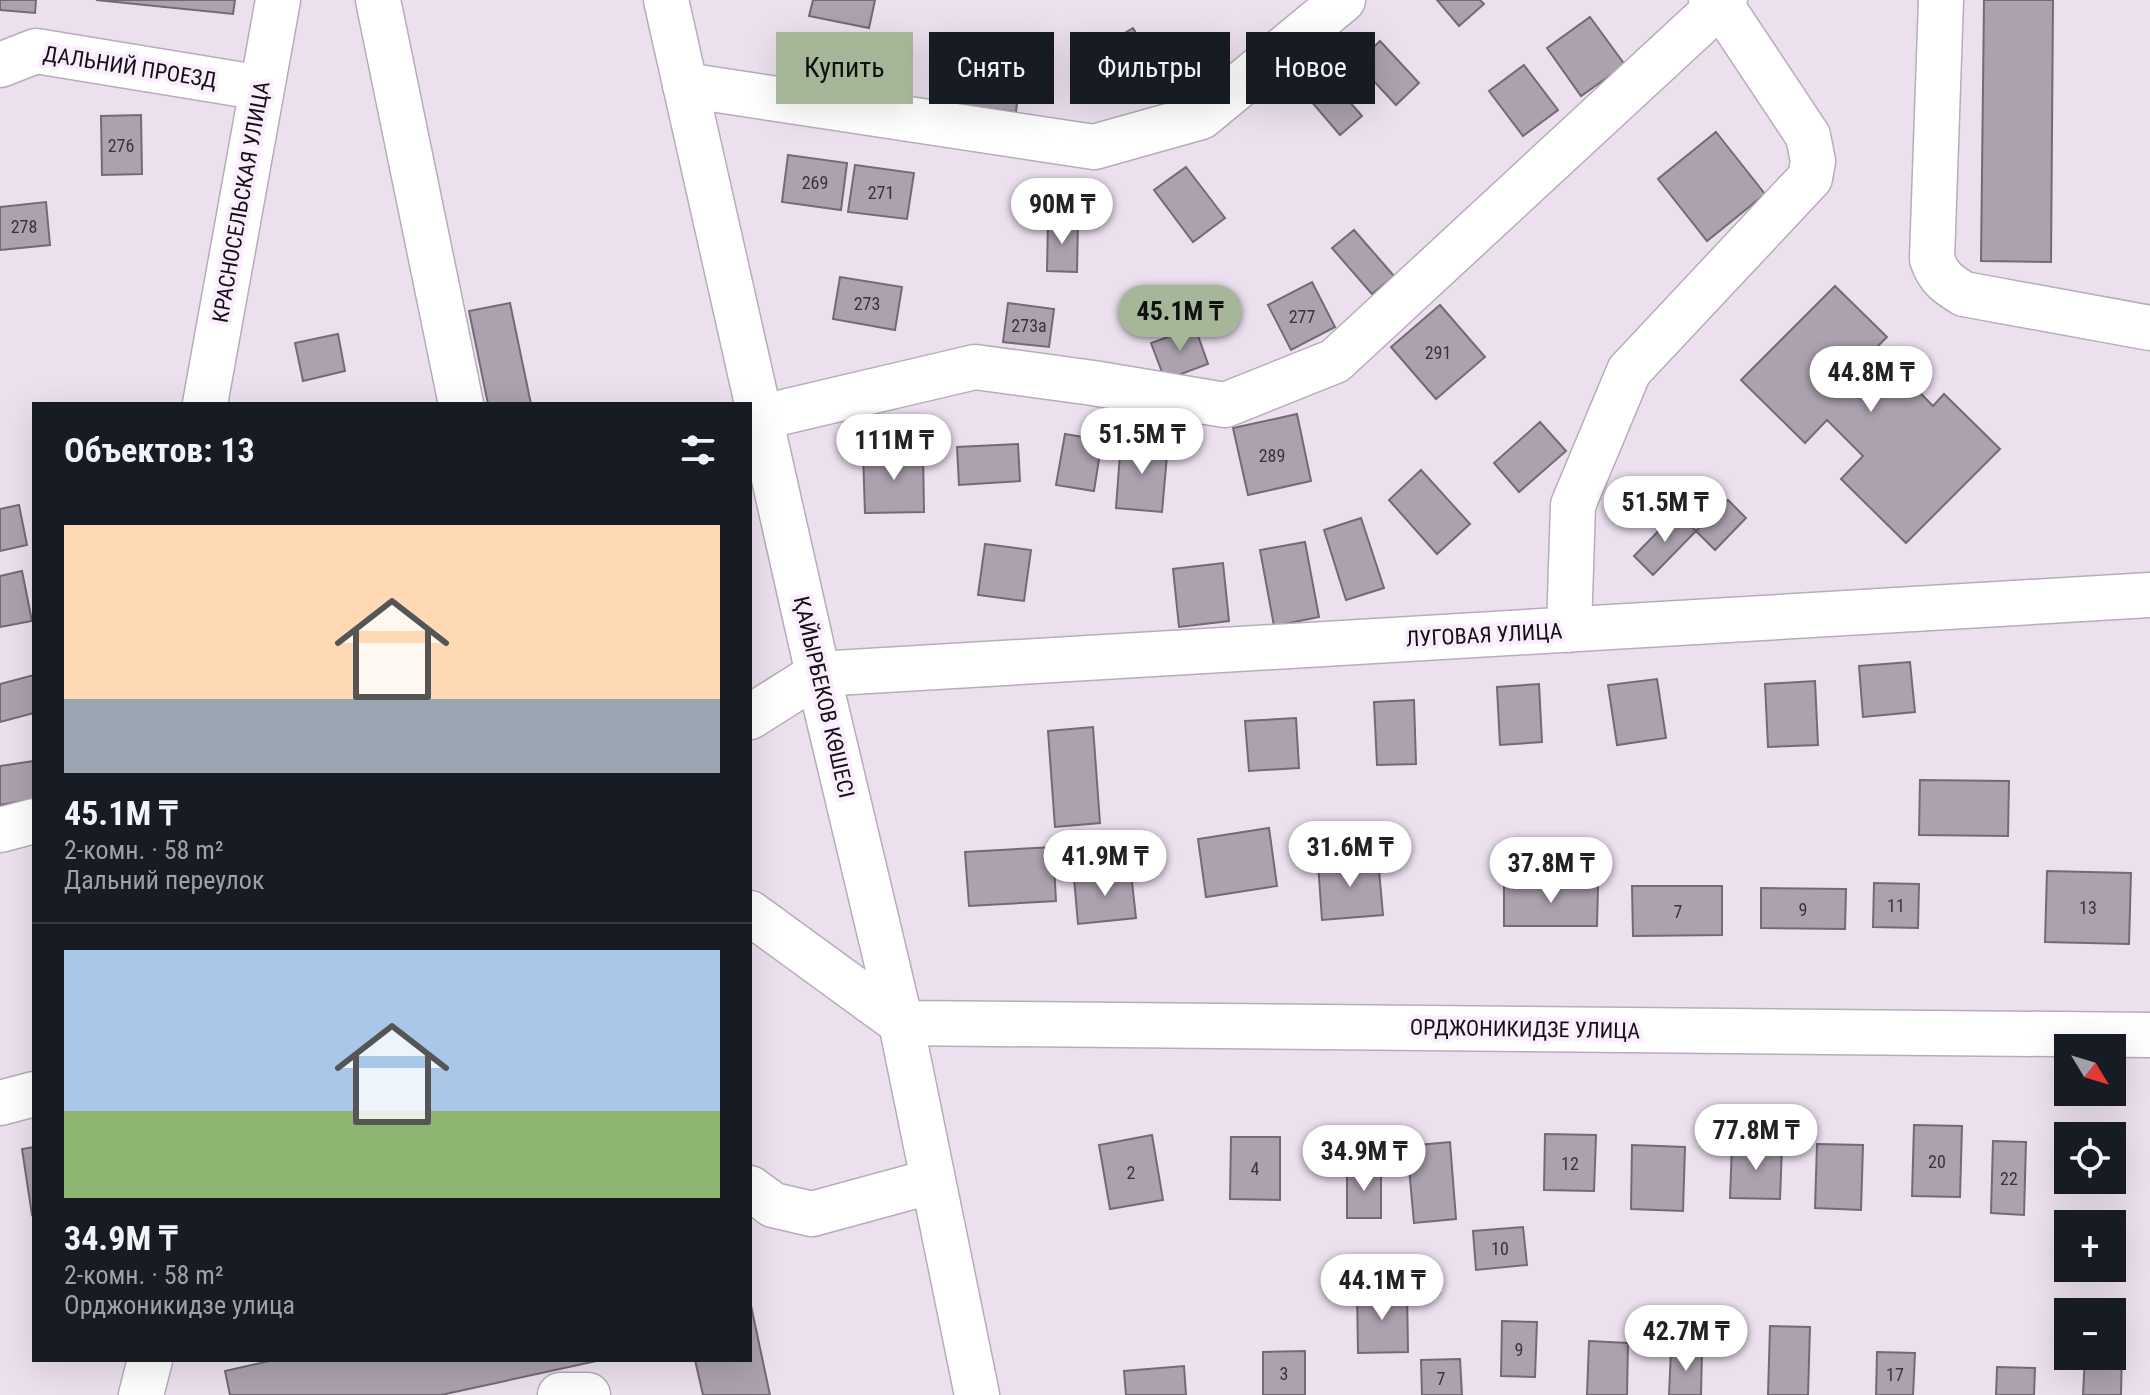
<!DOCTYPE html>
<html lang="ru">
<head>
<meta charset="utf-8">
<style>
	:root { --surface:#171b24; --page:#20242c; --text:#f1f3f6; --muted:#9ea1a6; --line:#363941; --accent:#a5b798 }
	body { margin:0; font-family:"Roboto Condensed",sans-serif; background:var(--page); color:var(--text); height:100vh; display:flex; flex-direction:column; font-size:30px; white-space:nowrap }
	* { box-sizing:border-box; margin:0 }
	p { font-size:26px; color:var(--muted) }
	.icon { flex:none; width:44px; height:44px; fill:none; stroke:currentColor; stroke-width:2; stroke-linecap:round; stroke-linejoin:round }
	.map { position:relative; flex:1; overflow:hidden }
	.sheet { position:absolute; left:32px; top:402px; width:720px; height:960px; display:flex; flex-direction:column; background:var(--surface); border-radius:0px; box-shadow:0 8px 32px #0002 }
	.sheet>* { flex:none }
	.banner { position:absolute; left:776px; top:32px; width:760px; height:72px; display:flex; gap:16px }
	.needle { width:52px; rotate:128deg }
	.tools { position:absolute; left:2054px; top:1034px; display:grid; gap:16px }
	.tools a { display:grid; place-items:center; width:72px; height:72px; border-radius:0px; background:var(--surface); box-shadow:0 8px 32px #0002; font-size:40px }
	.price { position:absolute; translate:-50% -68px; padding:0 18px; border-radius:28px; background:#fff; color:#222; font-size:26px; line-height:52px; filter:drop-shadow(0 2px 4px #0008) }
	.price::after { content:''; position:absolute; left:50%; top:48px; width:24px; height:18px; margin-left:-12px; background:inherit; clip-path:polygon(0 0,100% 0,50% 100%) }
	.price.current { background:var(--accent); color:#111 }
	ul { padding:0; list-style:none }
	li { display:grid; align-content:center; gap:16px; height:424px; padding:0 32px }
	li+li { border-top:2px solid var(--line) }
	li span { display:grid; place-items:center; height:248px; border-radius:0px; color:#555 }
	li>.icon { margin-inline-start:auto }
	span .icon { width:144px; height:144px; fill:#fffc; stroke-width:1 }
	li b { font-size:34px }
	h2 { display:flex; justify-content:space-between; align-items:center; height:96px; padding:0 32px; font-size:34px }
	.chip { padding:0 28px; border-radius:0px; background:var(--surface); box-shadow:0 8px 32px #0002; font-size:28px; line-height:72px }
	.chip.current { background:var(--accent); color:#111 }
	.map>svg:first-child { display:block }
	.building { fill:#aca1af; stroke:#746976; stroke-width:2 }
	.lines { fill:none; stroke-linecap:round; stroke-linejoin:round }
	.minor-casing { stroke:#b7acba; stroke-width:47 }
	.major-casing { stroke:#b7acba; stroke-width:47 }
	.minor { stroke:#fff; stroke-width:44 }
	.major { stroke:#fff; stroke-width:44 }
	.labels { text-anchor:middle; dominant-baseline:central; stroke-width:8; stroke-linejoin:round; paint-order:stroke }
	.number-label { font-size:18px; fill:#39343b }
	.street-label { font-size:22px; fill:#130f14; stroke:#faedfd }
</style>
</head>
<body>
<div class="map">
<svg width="2150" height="1395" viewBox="0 0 2150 1395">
	<rect width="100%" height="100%" fill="#ece0ef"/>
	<!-- building -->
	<path class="building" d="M0 0H36L35 13 0 10Z
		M96 0H235L233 14Z
		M813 0H875L869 28 809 16Z
		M1437 0H1480L1484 4 1459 26Z
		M1984 0H2053L2051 262 1981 261Z
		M1590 17 1625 65 1581 96 1547 48Z
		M1133 28 1164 82 1134 98 1104 45Z
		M812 39 866 43 864 79 810 75Z
		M1380 41 1419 83 1396 105 1357 63Z
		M1524 65 1558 110 1523 136 1489 91Z
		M938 66 1020 75 1016 112 934 102Z
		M1320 68 1362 116 1340 135 1299 87Z
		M141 115 142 174 102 175 101 116Z
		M1716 132 1765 194 1707 241 1658 179Z
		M788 155 847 163 841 210 782 202Z
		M855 165 914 173 907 219 848 212Z
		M1186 167 1225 218 1193 242 1154 190Z
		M46 202 50 245 0 250V207Z
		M1048 219 1078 220 1077 272 1047 271Z
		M1354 230 1394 276 1372 294 1332 248Z
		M840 277 902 287 895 330 833 319Z
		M1312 282 1335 327 1291 350 1268 305Z
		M1835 286 1887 337 1876 348 1933 406 1944 394 2000 449 1906 543 1841 479 1863 456 1827 420 1805 443 1741 380Z
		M510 303 531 404H488L469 311Z
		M1008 303 1054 309 1049 347 1003 342Z
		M1440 305 1485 357 1436 399 1391 347Z
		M1195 327 1208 364 1165 380 1151 343Z
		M338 334 345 371 303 381 295 343Z
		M1297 414 1311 481 1248 495 1233 428Z
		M1540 422 1566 451 1519 492 1494 463Z
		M1065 434 1102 440 1094 491 1056 485Z
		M1121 440 1168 444 1162 512 1116 508Z
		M1018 444 1020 481 959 485 957 447Z
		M923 452 924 512 865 513 863 453Z
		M1421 470 1470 524 1437 554 1389 500Z
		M1728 500 1746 518 1715 550 1696 531Z
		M19 505 27 545 0 551V509Z
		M1677 512 1696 531 1653 575 1634 556Z
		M1361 518 1384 588 1346 600 1324 530Z
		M1305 542 1319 617 1274 626 1260 550Z
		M985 544 1031 550 1024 601 978 595Z
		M1223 563 1229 621 1179 627 1173 569Z
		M22 571 32 621 0 627V576Z
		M1910 662 1915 712 1863 717 1859 666Z
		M34 675V713L0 722V684Z
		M1657 679 1666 738 1617 745 1608 685Z
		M1815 681 1818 745 1768 747 1765 684Z
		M1539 684 1542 742 1500 745 1497 687Z
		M1414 700 1416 764 1377 765 1374 702Z
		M1296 718 1299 768 1249 771 1245 721Z
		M1093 727 1100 823 1055 827 1048 731Z
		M34 761V799L0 805V766Z
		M1920 780 2009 781 2008 836 1919 835Z
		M1269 828 1277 886 1206 897 1198 839Z
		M1053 847 1056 901 969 906 965 852Z
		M1378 859 1383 915 1322 920 1318 863Z
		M2047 871 2131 873 2129 944 2045 942Z
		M1131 873 1136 918 1078 924 1074 878Z
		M1874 883 1919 884 1918 928 1873 927Z
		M1504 885H1598L1597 926H1504Z
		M1632 886H1722V935L1633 936Z
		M1761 888 1846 889 1845 929 1761 928Z
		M1914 1125 1962 1126 1960 1197 1912 1196Z
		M1545 1134 1596 1135 1594 1191 1544 1190Z
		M1152 1135 1163 1200 1110 1209 1099 1145Z
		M1231 1137H1280V1200L1230 1199Z
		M1993 1141 2026 1142 2024 1215 1991 1213Z
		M1450 1142 1456 1219 1414 1223 1407 1146Z
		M1817 1144 1863 1145 1861 1210 1815 1208Z
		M1632 1145 1685 1147 1683 1211 1631 1209Z
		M1732 1145 1782 1147 1780 1199 1730 1198Z
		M34 1147V1214L32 1215 22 1149Z
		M1347 1168H1381V1218H1347Z
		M2069 1180H2105V1183L2069 1182Z
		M1523 1227 1527 1265 1476 1270 1473 1231Z
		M1407 1290 1408 1352 1358 1353 1357 1291Z
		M750 1301 770 1395H703L695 1360H750Z
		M1502 1321 1537 1322 1535 1377 1501 1376Z
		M1770 1326 1810 1327 1808 1395H1768Z
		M1589 1341 1628 1343 1627 1395H1587Z
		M2112 1348H2122L2121 1395H2083L2085 1356H2112Z
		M1671 1350 1702 1351 1701 1395H1669Z
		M1305 1351V1395H1263V1352Z
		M1877 1352 1915 1353 1913 1395H1876Z
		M1460 1359 1462 1395H1422L1421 1360Z
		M274 1360H601L441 1395H230L225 1371Z
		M1184 1366 1186 1395H1126L1124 1371Z
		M1997 1367 2035 1368 2034 1395H1996Z"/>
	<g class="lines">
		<!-- minor casing -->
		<g class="minor-casing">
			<path id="minor" d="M378 0 461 404
				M1941 0 1932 259C1938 277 1947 284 1964 294L2150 328
				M0 65 36 51 262 88
				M685 85 1094 147 1201 117 1343 0
				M205 404 278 0
				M750 420 975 367 1093 383 1225 405 1335 361 1725 0
				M1569 630 1573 505 1629 371 1810 178 1813 161 1808 136 1721 5 1711 0
				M750 717 818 674 2150 595
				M0 830 34 821
				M750 913 901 1023 2150 1035
				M0 1103 34 1094
				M750 1188 773 1205 812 1214 933 1181
				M141 1395 150 1360
				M560 1395H588"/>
		</g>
		<!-- major casing -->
		<g class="major-casing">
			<path id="major" d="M666 0 818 674 901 1023 977 1395"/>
		</g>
		<!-- minor -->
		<use href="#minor" class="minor"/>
		<!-- major -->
		<use href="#major" class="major"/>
	</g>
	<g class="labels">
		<!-- number labels -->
		<g class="number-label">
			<text x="121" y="145">276</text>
			<text x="815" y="182">269</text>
			<text x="881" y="192">271</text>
			<text x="24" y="226">278</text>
			<text x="867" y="303">273</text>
			<text x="1302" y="316">277</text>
			<text x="1029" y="325">273а</text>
			<text x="1438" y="352">291</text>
			<text x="1272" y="455">289</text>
			<text x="1896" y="905">11</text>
			<text x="2088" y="907">13</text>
			<text x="1803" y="909">9</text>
			<text x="1678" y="911">7</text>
			<text x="1937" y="1161">20</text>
			<text x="1570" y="1163">12</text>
			<text x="1255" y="1168">4</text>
			<text x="1131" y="1172">2</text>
			<text x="2009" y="1178">22</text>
			<text x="1500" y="1248">10</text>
			<text x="1519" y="1349">9</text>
			<text x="1284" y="1373">3</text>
			<text x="1895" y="1374">17</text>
			<text x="1441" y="1378">7</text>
		</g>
		<!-- street labels -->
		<g class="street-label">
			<text transform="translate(130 67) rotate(9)">ДАЛЬНИЙ ПРОЕЗД</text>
			<text transform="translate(241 202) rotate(-80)">КРАСНОСЕЛЬСКАЯ УЛИЦА</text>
			<text transform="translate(1484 635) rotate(-3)">ЛУГОВАЯ УЛИЦА</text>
			<text transform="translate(824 697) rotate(77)">ҚАЙЫРБЕКОВ КӨШЕСІ</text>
			<text transform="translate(1525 1029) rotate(1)">ОРДЖОНИКИДЗЕ УЛИЦА</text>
		</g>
	</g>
</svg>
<div class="tools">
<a><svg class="needle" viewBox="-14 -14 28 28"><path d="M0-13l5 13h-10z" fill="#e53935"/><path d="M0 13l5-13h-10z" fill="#9ea1a6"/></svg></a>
<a><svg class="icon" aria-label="locate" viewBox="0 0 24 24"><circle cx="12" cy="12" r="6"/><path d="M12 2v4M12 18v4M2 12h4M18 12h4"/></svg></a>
<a>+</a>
<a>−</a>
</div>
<b class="price" style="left:1062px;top:246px">90M ₸</b>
<b class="price current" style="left:1180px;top:353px">45.1M ₸</b>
<b class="price" style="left:1871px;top:414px">44.8M ₸</b>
<b class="price" style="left:1142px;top:476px">51.5M ₸</b>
<b class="price" style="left:894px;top:482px">111M ₸</b>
<b class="price" style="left:1665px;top:544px">51.5M ₸</b>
<b class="price" style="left:1350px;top:889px">31.6M ₸</b>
<b class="price" style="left:1105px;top:898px">41.9M ₸</b>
<b class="price" style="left:1551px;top:905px">37.8M ₸</b>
<b class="price" style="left:1756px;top:1172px">77.8M ₸</b>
<b class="price" style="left:1364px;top:1193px">34.9M ₸</b>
<b class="price" style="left:1382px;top:1322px">44.1M ₸</b>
<b class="price" style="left:1686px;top:1373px">42.7M ₸</b>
<div class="banner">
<a class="chip current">Купить</a>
<a class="chip">Снять</a>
<a class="chip">Фильтры</a>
<a class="chip">Новое</a>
</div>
<section class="sheet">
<h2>Объектов: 13<svg class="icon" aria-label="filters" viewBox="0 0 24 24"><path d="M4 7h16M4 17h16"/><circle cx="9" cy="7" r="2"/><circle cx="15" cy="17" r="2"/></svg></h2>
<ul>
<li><span style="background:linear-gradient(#ffd9b3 70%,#9aa5b1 0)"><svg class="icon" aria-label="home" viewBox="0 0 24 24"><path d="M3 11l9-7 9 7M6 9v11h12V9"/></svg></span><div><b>45.1M ₸</b><p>2-комн. · 58 m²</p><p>Дальний переулок</p></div></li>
<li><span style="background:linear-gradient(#a9c7e8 65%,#8fb573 0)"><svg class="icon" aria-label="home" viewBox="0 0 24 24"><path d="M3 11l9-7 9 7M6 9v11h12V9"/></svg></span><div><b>34.9M ₸</b><p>2-комн. · 58 m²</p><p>Орджоникидзе улица</p></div></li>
</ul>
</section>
</div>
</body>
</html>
